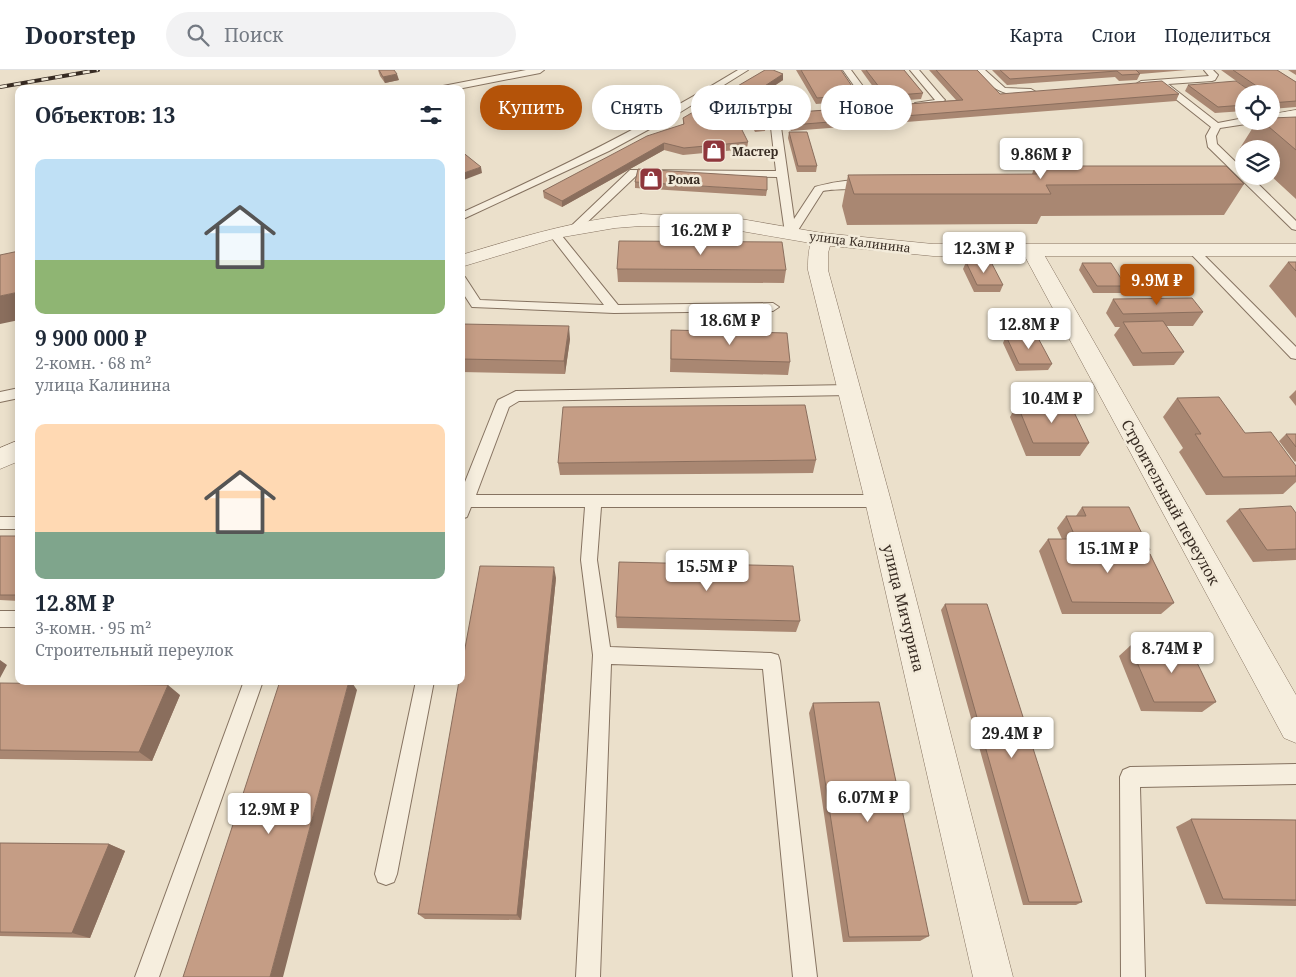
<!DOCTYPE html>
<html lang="ru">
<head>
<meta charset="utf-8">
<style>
	:root { --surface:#fff; --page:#f2f2f3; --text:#1f2937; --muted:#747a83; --line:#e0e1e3; --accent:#b45309 }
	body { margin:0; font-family:"Noto Serif",serif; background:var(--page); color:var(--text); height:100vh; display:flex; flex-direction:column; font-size:19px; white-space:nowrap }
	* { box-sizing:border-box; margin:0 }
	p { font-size:16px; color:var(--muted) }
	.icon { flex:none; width:28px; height:28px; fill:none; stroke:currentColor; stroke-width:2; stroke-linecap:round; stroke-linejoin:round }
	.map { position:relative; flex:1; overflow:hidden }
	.side { position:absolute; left:15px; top:15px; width:450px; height:600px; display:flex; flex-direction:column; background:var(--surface); border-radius:10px; box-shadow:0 2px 12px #0003 }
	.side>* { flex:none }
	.hud { position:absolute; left:480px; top:15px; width:475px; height:45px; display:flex; gap:10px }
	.fabs { position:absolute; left:1235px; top:15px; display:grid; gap:10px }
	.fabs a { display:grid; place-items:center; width:45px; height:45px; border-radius:50%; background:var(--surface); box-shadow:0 2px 12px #0003; font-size:25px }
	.price { position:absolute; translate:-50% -42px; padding:0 11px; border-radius:5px; background:#fff; color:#222; font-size:16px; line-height:32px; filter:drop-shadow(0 1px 2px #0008) }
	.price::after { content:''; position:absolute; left:50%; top:30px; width:15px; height:11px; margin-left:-8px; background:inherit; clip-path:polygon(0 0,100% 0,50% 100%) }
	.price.current { background:var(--accent); color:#fff }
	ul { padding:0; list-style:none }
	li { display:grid; align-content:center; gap:10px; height:265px; padding:0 20px }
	li span { display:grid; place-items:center; height:155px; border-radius:10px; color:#555 }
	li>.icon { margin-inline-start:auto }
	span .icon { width:90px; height:90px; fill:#fffc; stroke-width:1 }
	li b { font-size:21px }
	h2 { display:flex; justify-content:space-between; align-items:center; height:60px; padding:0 20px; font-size:21px }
	.tag { padding:0 18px; border-radius:22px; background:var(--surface); box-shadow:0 2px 12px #0003; font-size:18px; line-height:45px }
	.tag.current { background:var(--accent); color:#fff }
	header { display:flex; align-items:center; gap:30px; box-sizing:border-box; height:70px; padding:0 25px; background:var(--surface); border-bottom:1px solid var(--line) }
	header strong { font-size:24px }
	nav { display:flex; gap:28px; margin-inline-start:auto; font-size:18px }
	.search { width:350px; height:45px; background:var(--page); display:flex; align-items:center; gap:12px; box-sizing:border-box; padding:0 18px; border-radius:28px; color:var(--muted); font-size:19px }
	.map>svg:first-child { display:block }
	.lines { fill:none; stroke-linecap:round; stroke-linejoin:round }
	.service-casing { stroke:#867361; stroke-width:2 }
	.minor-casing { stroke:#867361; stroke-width:1 }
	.tertiary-casing { stroke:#867361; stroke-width:1 }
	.service { fill:#f6eede; fill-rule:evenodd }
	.minor { fill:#f6eede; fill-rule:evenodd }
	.tertiary { fill:#f6eede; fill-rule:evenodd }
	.rail-casing { stroke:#382c23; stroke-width:4 }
	.rail { stroke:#f3ebda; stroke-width:2.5; stroke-dasharray:7; stroke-linecap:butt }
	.wall { fill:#a98772 }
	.shaded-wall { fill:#8a6e5d }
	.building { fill:#c59d85; stroke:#8a6e5d }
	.labels { text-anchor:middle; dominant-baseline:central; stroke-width:5; stroke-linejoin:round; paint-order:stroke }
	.far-poi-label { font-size:12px; font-weight:bold; fill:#382c23; stroke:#f3ebda; text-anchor:start }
	.far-street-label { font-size:12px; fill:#382c23; stroke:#f3ebda }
	.street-label { font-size:15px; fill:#382c23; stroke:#f3ebda }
</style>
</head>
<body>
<header>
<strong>Doorstep</strong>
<div class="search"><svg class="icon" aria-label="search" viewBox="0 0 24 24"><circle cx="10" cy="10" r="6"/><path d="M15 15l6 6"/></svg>Поиск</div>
<nav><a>Карта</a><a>Слои</a><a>Поделиться</a></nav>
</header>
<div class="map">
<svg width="1296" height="907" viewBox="0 0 1296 907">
	<rect width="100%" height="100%" fill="#ebe0cb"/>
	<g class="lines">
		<!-- service casing -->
		<g class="service-casing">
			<path id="service" d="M526 0H544L540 3 458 19H439L443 16Z
				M738 0H748L679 43 609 81 461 150V143C556 100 649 54 738 0Z
				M843 0H851L879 38 877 40H871Z
				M910 0H919L943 28 945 30 939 36 915 37V33L935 30Z
				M976 0H985L1005 18 1031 19 1036 22C1031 25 1026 25 1020 25 1000 25 988 15 976 0Z
				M1204 0H1213L1218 5 1215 10 1212 11 1168 14 1218 53 1244 48V51H1251L1246 54 1220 58 1216 66 1217 74 1244 100V106H1250L1296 151V160L1292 159 1208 77 1206 66 1211 57 1158 15 1141 17 1136 14 1141 11 1209 6Z
				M806 40 811 43 809 45 786 48 780 50 794 149 815 117C828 113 863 106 872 114 865 121 835 118 823 121L795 165 791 166 785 163 777 107 637 105 578 161 574 162 568 159 630 100 776 101 770 49 784 42Z
				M554 160 558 161 618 235 773 233 779 237 773 241 614 243 472 237 461 220V206L465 207 480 230 604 235 548 163Z
				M1193 176 1197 178 1296 277V289L1291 288 1189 182 1187 180 1189 178Z
				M850 315 855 317 857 320 855 323 850 325 519 331 509 337 476 425H878L884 427 886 431 884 435 878 437H601L597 490 610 577 771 583 778 585 780 591 817 907H793L763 599 611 594 600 907H576L593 585 581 490 585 437H471L467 447 461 449V422L496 334 498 330 516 321Z
				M19 318V328L0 332V322Z
				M0 447H19V459H0Z
				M0 541H19V557H0Z
				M244 611H263L159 907H135Z
				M416 611H434L397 804 394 812 386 815 378 812 375 804Z
				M1296 694V714L1140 717 1145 907H1121L1120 707 1123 700 1130 697Z"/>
		</g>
		<!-- minor casing -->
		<g class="minor-casing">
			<path id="minor" d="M1296 40V63L1290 62 1271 48 1273 44Z
				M822 163 829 165 832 169 828 183V200L891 431 1013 907H973L865 431 808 200C808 188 808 175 815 165Z
				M1032 175 1039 177 1042 181 1296 625V673L1284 668 1022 181 1025 177Z"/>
		</g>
		<!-- tertiary casing -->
		<g class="tertiary-casing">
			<path id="tertiary" d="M641 144 741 149 822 163 933 174H1296V186H933L822 175 741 161 671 156H641L615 158 557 168 461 197V185C521 167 579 149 641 144Z
				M19 370V391L0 399V378Z"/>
		</g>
		<!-- service -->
		<use href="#service" class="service"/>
		<!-- minor -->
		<use href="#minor" class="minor"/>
		<!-- tertiary -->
		<use href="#tertiary" class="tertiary"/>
		<!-- rail casing -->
		<g class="rail-casing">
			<path id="rail" d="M0 17 98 0"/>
		</g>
		<!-- rail -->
		<use href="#rail" class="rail"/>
	</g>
	<!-- wall -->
	<path class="wall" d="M378 0 399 10 385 13 380 6Z
		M796 0H841L858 25 856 31 816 34Z
		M861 0H904L923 23 921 29 884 32Z
		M929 0H977L1000 24H1179L1176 31 791 61 784 50 785 43 956 30Z
		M992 0H1187L1140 4 1137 10 1119 11 1115 7 1007 15Z
		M1221 0H1277L1296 12V37L1271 39V24H1244V41L1215 43 1185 21 1188 15 1246 18Z
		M1288 0H1296V5Z
		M783 4V10L718 53 720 56 748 72 747 79 683 85 664 80 562 137 544 128 543 121 683 54V48Z
		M775 20 801 31 800 38 781 39 774 26Z
		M1296 47V129L1271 106V79H1244V82L1240 78 1257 51H1271Z
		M752 48 766 54 765 61 755 62 751 54Z
		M789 62 817 96 816 102H797L788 68Z
		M1035 96 1244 114 1224 145 1041 146 1037 154 847 155 842 136 848 105 1032 104Z
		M635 112 767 120 766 126 635 118Z
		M966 192 1003 215 1000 222H974L963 199Z
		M1288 192H1296V248L1269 216Z
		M1082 193 1126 216 1122 223H1093L1079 200Z
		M617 199 786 200 784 213 618 212Z
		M1113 229 1203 242 1193 256H1166L1184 282 1174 295 1133 296 1114 265 1120 257H1115L1106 243Z
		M461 254 570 269 565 304 461 302Z
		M671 260 790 292 788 305 670 302Z
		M1006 266 1052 294 1048 300 1016 301 1003 273Z
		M1296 320V336L1289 327Z
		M1177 328 1245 363 1296 396V412L1283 424 1206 425 1179 382 1183 378 1163 347Z
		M1017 334 1089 373 1080 386H1026L1010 347Z
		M1286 364H1296V391L1295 392 1279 371Z
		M816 390 813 403 560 405 558 393Z
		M1082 437 1150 480 1146 484 1174 533 1161 544H1062L1039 481 1048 469H1062L1057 458 1066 446H1076Z
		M1239 439 1296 443V490L1253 492 1226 451Z
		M0 466H19V531L0 530Z
		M556 508 521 850 425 849 418 844Z
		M945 534 1082 832 1076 835H1023L941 540Z
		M616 547 800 551 796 562 617 558Z
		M1130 576 1216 632 1202 642 1141 641 1119 586Z
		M0 613 180 625 152 691 0 689Z
		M813 633 929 866 920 871 843 872 809 643Z
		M1191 749 1296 750V836L1206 834 1176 757Z
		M0 773 109 774 125 781 90 868 0 866Z"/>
	<!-- shaded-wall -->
	<path class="shaded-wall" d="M397 4 399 10 385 13 383 7Z
		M783 4V10L716 55V48Z
		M664 73V80L562 137V131Z
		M481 97 482 103 461 111V104Z
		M19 222V250L0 254V226Z
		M569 256 570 269 565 304 564 291Z
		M554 497 556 508 521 850 517 845Z
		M0 590 7 595 0 608Z
		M349 611H351L357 620 283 907H270Z
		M168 615 180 625 152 691 139 682Z
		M109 774 125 781 90 868 72 863Z"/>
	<!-- building -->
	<path class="building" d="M379 0H394L397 4 383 7Z
		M765 0H773L783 4 716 48 720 56 739 54 748 72 684 78 664 73 562 131 543 121 647 66 684 54 683 48Z
		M801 0H841L858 25 817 28Z
		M866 0H904L923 23 886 26Z
		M936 0H977L1000 24 1162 11 1179 24 792 55 785 43 963 30Z
		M1000 0H1136L1140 4 1122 5 1117 1 1010 9Z
		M1233 0H1277L1296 12V31L1271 33V24H1244V35L1218 37 1188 15 1236 11 1246 18 1258 17Z
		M793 19 801 31 781 33 775 20Z
		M762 47 766 54 756 55 752 48Z
		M1296 47V80L1262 51H1271V48Z
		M789 62H807L817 96H798Z
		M461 81 481 97 461 104Z
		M1035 96H1226L1244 114 1046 115 1051 124H854L848 105 1040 104Z
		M638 99 767 107V120L635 112Z
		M619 171 782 172 786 200 617 199Z
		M19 181V222L0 226V185Z
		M966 192H991L1003 215H977Z
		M1288 192H1296V201Z
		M1082 193H1111L1126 216H1097Z
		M1192 228 1203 242 1123 244 1113 229Z
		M1163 251 1184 282 1142 283 1123 252Z
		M461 254 569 256 564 291 461 289Z
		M671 260 787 263 790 292 671 289Z
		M1006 266H1037L1052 294H1019Z
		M1219 327 1245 363 1271 362 1296 396V406L1223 407 1195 364H1201L1177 328Z
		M1017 334H1070L1089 373H1033Z
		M805 335 816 390 558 393 563 337Z
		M1286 364H1296V377Z
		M1291 436 1296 443V479L1267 480 1239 439Z
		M1082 437H1129L1150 480H1102L1095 464H1074L1066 446H1086Z
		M0 466H19V525H0Z
		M1048 469H1094L1101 484H1150L1174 533 1072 532Z
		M619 492 793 496 800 551 616 547Z
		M480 496 554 497 517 845 418 844 459 611H461V600Z
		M945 534H987L1082 832H1029Z
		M1130 576H1189L1216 632H1154Z
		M280 611H349L270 907H183Z
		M0 613 168 615 139 682 0 680Z
		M879 632 929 866 849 867 813 633Z
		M1191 749 1296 750V830L1223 829Z
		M0 773 109 774 72 863 0 862Z"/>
	<!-- icons -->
	<defs>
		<g id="shop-square" transform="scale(1.25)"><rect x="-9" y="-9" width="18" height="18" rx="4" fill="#8f373c" stroke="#f3ebda"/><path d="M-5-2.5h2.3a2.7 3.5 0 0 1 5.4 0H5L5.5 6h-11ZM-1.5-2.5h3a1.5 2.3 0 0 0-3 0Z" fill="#fff"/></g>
	</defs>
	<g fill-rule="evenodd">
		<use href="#shop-square" x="714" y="81"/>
		<use href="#shop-square" x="651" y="109"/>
	</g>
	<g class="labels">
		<!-- far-poi labels -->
		<g class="far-poi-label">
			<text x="732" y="81">Мастер</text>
			<text x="668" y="109">Рома</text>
		</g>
		<!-- far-street labels -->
		<g class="far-street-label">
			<text transform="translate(860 172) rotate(7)">улица Калинина</text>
		</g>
		<!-- street labels -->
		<g class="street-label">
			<text transform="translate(1171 432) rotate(61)">Строительный переулок</text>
			<text transform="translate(904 538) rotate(76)">улица Мичурина</text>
		</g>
	</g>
</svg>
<div class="fabs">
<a><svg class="icon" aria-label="locate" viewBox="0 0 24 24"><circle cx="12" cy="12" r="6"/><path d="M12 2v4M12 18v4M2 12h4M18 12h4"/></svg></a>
<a><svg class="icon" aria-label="layers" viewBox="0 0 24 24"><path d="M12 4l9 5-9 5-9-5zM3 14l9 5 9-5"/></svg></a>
</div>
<b class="price" style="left:1041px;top:110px">9.86M ₽</b>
<b class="price" style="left:701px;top:186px">16.2M ₽</b>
<b class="price" style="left:984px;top:204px">12.3M ₽</b>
<b class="price current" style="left:1157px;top:236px">9.9M ₽</b>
<b class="price" style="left:730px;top:276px">18.6M ₽</b>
<b class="price" style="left:1029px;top:280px">12.8M ₽</b>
<b class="price" style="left:1052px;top:354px">10.4M ₽</b>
<b class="price" style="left:1108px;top:504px">15.1M ₽</b>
<b class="price" style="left:707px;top:522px">15.5M ₽</b>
<b class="price" style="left:1172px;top:604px">8.74M ₽</b>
<b class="price" style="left:1012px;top:689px">29.4M ₽</b>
<b class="price" style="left:868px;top:753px">6.07M ₽</b>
<b class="price" style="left:269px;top:765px">12.9M ₽</b>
<div class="hud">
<a class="tag current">Купить</a>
<a class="tag">Снять</a>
<a class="tag">Фильтры</a>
<a class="tag">Новое</a>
</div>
<section class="side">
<h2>Объектов: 13<svg class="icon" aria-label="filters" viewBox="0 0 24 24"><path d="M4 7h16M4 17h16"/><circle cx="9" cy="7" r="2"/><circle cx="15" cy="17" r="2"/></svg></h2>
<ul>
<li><span style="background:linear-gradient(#bfe0f5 65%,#8fb573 0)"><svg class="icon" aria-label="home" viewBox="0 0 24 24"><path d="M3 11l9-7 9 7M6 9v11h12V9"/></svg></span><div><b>9 900 000 ₽</b><p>2-комн. · 68 m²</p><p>улица Калинина</p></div></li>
<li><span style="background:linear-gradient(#ffd9b3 70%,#7fa58c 0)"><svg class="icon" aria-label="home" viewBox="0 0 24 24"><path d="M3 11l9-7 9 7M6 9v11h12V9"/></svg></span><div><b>12.8M ₽</b><p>3-комн. · 95 m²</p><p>Строительный переулок</p></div></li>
</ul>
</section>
</div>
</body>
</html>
